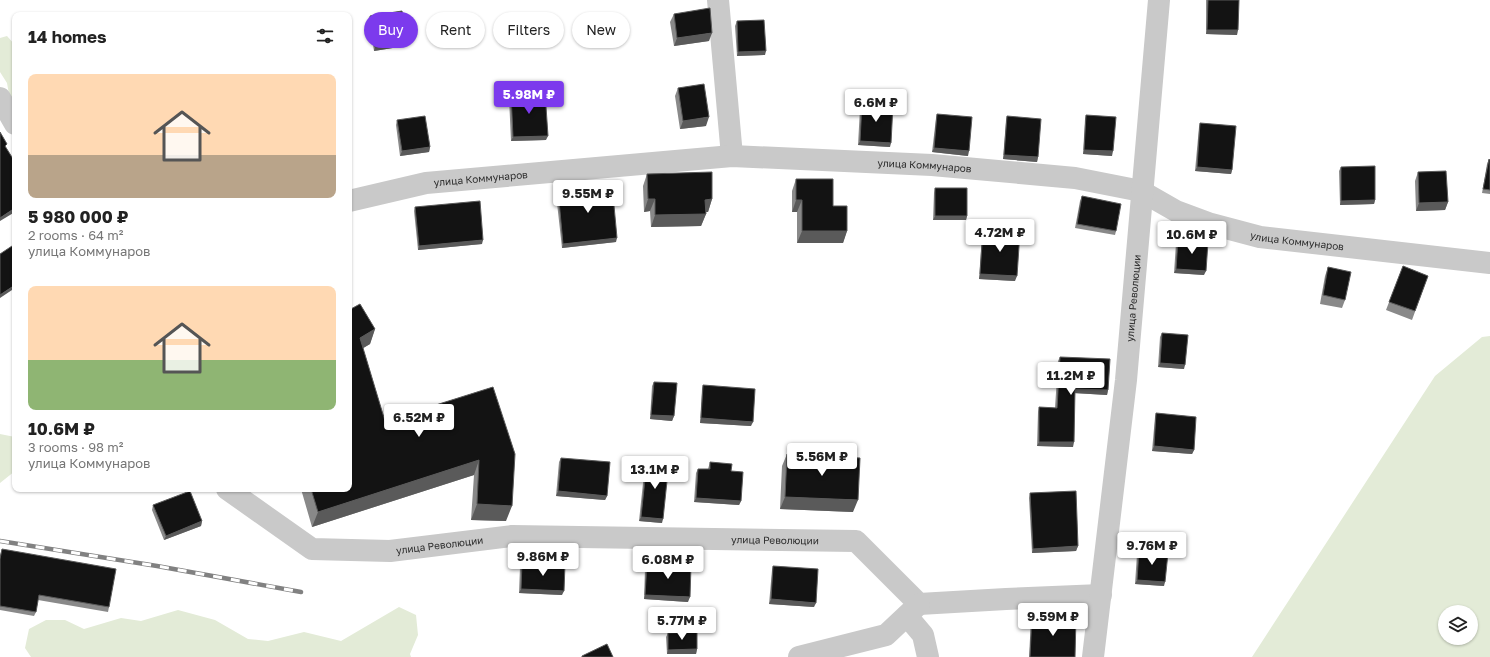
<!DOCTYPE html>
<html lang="en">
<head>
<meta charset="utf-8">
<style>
	:root { --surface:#fff; --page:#f6f6f6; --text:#222; --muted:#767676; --accent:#7c3aed }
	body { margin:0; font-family:"Golos Text",sans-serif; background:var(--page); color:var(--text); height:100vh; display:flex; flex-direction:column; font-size:15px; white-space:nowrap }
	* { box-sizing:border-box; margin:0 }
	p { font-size:13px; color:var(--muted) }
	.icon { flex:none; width:22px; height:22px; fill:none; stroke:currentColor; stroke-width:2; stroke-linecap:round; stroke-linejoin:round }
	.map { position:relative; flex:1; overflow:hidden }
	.side { position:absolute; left:12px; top:12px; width:340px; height:480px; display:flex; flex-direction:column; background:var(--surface); border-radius:8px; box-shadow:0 1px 3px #0004 }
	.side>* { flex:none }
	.top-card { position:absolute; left:364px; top:12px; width:380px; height:36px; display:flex; gap:8px }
	.buttons { position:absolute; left:1438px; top:605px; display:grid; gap:8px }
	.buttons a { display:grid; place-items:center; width:40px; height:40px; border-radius:50%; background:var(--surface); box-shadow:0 1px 3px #0004; font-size:20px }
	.price { position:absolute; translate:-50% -34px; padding:0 9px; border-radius:4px; background:#fff; color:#222; font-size:13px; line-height:26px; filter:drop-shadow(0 1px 2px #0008) }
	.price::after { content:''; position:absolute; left:50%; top:24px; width:12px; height:9px; margin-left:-6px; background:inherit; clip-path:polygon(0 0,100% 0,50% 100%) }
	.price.active { background:var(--accent); color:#fff }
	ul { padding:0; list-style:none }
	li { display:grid; align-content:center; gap:8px; height:212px; padding:0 16px }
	li span { display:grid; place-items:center; height:124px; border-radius:8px; color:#555 }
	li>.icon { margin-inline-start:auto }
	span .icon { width:72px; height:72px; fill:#fffc; stroke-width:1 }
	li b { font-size:17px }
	h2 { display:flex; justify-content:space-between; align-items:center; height:48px; padding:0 16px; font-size:17px }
	.tag { padding:0 14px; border-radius:18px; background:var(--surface); box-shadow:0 1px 3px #0004; font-size:14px; line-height:36px }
	.tag.active { background:var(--accent); color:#fff }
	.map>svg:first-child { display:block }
	.green { fill:#e3ebd7; fill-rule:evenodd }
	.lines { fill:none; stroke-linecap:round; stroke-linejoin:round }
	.minor { stroke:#c9c9c9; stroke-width:22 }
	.rail-casing { stroke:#818181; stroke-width:4.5 }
	.rail { stroke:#fff; stroke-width:3; stroke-dasharray:9; stroke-linecap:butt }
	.wall { fill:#898989 }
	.shaded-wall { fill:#5a5a5a }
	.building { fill:#131313; stroke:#5a5a5a }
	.labels { text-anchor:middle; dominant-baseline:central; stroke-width:4; stroke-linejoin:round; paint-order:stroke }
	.street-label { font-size:10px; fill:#2c2c2c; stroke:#fff }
</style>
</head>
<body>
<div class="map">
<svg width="1490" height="657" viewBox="0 0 1490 657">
	<rect width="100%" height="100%" fill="#fff"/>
	<!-- green -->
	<path class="green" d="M7 36 15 45V111L10 100 7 83 0 72V38Z
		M1490 336V657H1252L1435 376 1482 337ZM1445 612H1471V638H1445Z
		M0 434 15 437V471L0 483Z
		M399 607 416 615 418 635 410 654 411 657H31L25 648 29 629 46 620H65L84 629 121 618 141 621 178 610 215 620 248 639 268 641 304 632 341 641Z"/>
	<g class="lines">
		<!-- minor -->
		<g class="minor">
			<path d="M718 0 732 156"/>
			<path d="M0 98 15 124"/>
			<path id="s1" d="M349 201 426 183 732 156 932 165 1075 178 1141 191 1176 211 1211 224 1260 237 1490 263"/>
			<path id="s2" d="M227 489 312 549 390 551 512 536 856 541 919 604 1006 599 1101 595"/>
			<path d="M907 616 923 635 928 657"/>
			<path d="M799 657 886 635 919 604"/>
			<path id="s3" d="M1093 657 1126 380 1159 0"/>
		</g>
		<!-- rail casing -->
		<g class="rail-casing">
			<path id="rail" d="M0 541 157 566 301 592"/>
		</g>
		<!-- rail -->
		<use href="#rail" class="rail"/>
	</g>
	<!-- wall -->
	<path class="wall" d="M1206 0H1239L1237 35 1206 34Z
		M674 14 709 41 674 46 670 22Z
		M370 16 407 42 405 46 374 51 369 20Z
		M737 21 765 55 737 56 735 26Z
		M678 88 706 126 680 129 675 96Z
		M511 94 546 140 511 141 509 98Z
		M862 103 890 147 858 145 860 108Z
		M937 114 968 156 932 152 936 118Z
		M1086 115 1112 156 1083 154 1085 119Z
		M1007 116 1038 157 1037 162 1003 159 1006 120Z
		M397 120 430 147 429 152 400 156 396 125Z
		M1200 123 1232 170 1231 174 1195 171 1199 127Z
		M1489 159 1490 160V194L1482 193 1487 164Z
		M1341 167 1375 200 1374 204 1340 205 1339 171Z
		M1418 172 1448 202 1445 210 1416 211 1415 181Z
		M647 174 712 199 708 212H706V214L701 226 651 227 650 211 644 212 643 186Z
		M796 179 833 206 847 231 843 243H797V212H792V191Z
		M935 188 967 216 966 220H933L934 193Z
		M558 190 616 242 562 248 556 194Z
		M1082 196 1116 231 1115 235 1075 228 1080 201Z
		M415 207 482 244 418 250 414 211Z
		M983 229 1015 281 979 279 982 234Z
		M1178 239 1204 275 1174 273 1176 243Z
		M1403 266 1428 276 1412 320 1386 310Z
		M1328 267 1345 300 1342 308 1320 304 1325 276Z
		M349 310 375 329 370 344 363 348 385 421 493 387 506 521 471 520 474 475 312 527 301 489H349Z
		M1162 333 1184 369 1158 367 1160 337Z
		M1060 357 1108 390 1107 395 1075 393 1073 447 1037 446 1038 412 1039 407 1055 408 1058 361Z
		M654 382 674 416 672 421 650 419 652 386Z
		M703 385 751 426 700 423 702 389Z
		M1156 413 1194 450 1192 454 1152 451 1155 417Z
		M787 454 853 512 780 509 782 466Z
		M561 458 607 496 605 500 556 496 559 462Z
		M647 460 662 523 639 521 645 464Z
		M710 462 731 471 741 501 739 505 694 502 696 473 698 469H708Z
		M1030 493 1078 546 1076 551 1032 553 1029 498Z
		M153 505 202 521 201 526 164 540 152 510Z
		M2 549 109 607 108 612 38 600 36 612 34 616 0 610V555Z
		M1139 550 1164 586 1135 584 1137 554Z
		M522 563 562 595 519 593 520 567Z
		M647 563 688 602 644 599 645 568Z
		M773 566 814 607 769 604 772 570Z
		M1032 615 1075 657H1029L1031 619Z
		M668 633 697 649 696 654H667L666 637Z"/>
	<!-- shaded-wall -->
	<path class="shaded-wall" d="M1207 30H1238L1237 35 1206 34Z
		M712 33 709 41 674 46 677 38Z
		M407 42 405 46 374 51 375 47Z
		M766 51 765 55 737 56 738 52Z
		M709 117 706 126 680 129 683 121Z
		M548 136 546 140 511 141 513 137Z
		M860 141 891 143 890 147 858 145Z
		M430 147 429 152 400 156 402 151Z
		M934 148 969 151 968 156 932 152Z
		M1084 150 1113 151 1112 156 1083 154Z
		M1004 155 1038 157 1037 162 1003 159Z
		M1197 167 1232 170 1231 174 1195 171Z
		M648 199H655L650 211 644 212Z
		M712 199 708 212H701L705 200Z
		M796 200H802L797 212H792Z
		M1375 200 1374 204 1340 205 1341 201Z
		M1448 202 1445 210 1416 211 1419 203Z
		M15 208V212L0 221V218Z
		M706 214 701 226 651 227 655 215Z
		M935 216H967L966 220H933Z
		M802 231H847L843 243H797Z
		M617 238 616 242 562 248 563 244Z
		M483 240 482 244 418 250 419 246Z
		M1176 269 1206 271 1204 275 1174 273Z
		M980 274 1017 276 1015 281 979 279Z
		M15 285V288L0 298V295Z
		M375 329 370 344 355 353 360 338Z
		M1160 363 1185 365 1184 369 1158 367Z
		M1075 389 1108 390 1107 395 1073 393Z
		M651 415 674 416 672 421 650 419Z
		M701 418 753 422 751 426 700 423Z
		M1039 442H1074L1073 447 1037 446Z
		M1154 446 1194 450 1192 454 1152 451Z
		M479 460 474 475 312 527 318 512Z
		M558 491 607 496 605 500 556 496Z
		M785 497 858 500 853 512 780 509Z
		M696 498 741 501 739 505 694 502Z
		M477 504 512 506 506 521 471 520Z
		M641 517 663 519 662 523 639 521Z
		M202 521 201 526 164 540 166 536Z
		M1078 546 1076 551 1032 553 1033 549Z
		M1137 580 1165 582 1164 586 1135 584Z
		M521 589 564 591 562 595 519 593Z
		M645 595 690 597 688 602 644 599Z
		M771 599 816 603 814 607 769 604Z
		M697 649 696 654H667L668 650Z"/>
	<!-- building -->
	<path class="building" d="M1208 0H1239L1238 30H1207Z
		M710 8 712 33 677 38 674 14Z
		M402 11 407 42 375 47 370 16Z
		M764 20 766 51 738 52 737 21Z
		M704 84 709 117 683 121 678 88Z
		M545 92 548 136 513 137 511 94Z
		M862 103 893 105 891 143 860 141Z
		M937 114 972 117 969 151 934 148Z
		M1086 115 1116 117 1113 151 1084 150Z
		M425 116 430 147 402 151 397 120Z
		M1007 116 1041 119 1038 157 1004 155Z
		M1200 123 1236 126 1232 170 1197 167Z
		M0 132 7 144 5 146 15 162V208L0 218Z
		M1489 159 1490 160V190L1483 189Z
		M1375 166V200L1341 201V167Z
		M1446 171 1448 202 1419 203 1418 172Z
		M712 172V199L705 200 706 214 655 215V199H648L647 174Z
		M796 179H833V206H847V231H802V200H796Z
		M612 184 617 238 563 244 558 190Z
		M935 188H967V216H935Z
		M1082 196 1121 204 1116 231 1077 224Z
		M480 201 483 240 419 246 415 207Z
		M983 229 1020 232 1017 276 980 274Z
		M1178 239 1208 242 1206 271 1176 269Z
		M15 244V285L0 295V254Z
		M1403 266 1428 276 1415 311 1389 302Z
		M1328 267 1351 272 1345 300 1323 295Z
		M360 304 375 329 360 338 385 421 493 387 515 454 512 506 477 504 479 460 318 512 311 489H349V310Z
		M1162 333 1188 335 1185 365 1160 363Z
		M1060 357 1110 359 1108 390 1075 389 1074 442H1039V407L1057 408Z
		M654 382 677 383 674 416 651 415Z
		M703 385 755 389 753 422 701 418Z
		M1156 413 1196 417 1194 450 1154 446Z
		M787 454 860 458 858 500 785 497Z
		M561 458 610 462 607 496 558 491Z
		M647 460 669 462 663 519 641 517Z
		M710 462 732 464 731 471 743 472 741 501 696 498 698 469H710Z
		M190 491 202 521 166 536 153 505Z
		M1076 491 1078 546 1033 549 1030 493Z
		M2 549 116 569 109 607 39 595 36 612 0 606V559Z
		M1139 550 1168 553 1165 582 1137 580Z
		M522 563 565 564 564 591 521 589Z
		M647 563 691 565 690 597 645 595Z
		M773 566 818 569 816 603 771 599Z
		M1032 615 1076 617 1075 657H1030Z
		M697 632V649L668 650V633Z
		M607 644 613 657H582V656Z"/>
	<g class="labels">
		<!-- street labels -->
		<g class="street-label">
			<text stroke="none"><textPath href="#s1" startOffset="579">улица Коммунаров</textPath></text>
			<text stroke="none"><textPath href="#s1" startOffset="134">улица Коммунаров</textPath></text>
			<text stroke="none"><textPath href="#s1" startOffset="963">улица Коммунаров</textPath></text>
			<text stroke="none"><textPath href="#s3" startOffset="361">улица Революции</textPath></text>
			<text stroke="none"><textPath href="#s2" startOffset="568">улица Революции</textPath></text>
			<text stroke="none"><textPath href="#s2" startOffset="232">улица Революции</textPath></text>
		</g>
	</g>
</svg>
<div class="buttons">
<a><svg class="icon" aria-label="layers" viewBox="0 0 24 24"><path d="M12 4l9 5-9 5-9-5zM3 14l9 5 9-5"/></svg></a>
</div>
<b class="price active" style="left:529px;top:115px">5.98M ₽</b>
<b class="price" style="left:876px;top:123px">6.6M ₽</b>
<b class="price" style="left:588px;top:214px">9.55M ₽</b>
<b class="price" style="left:1000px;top:253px">4.72M ₽</b>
<b class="price" style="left:1192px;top:255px">10.6M ₽</b>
<b class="price" style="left:1071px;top:396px">11.2M ₽</b>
<b class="price" style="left:419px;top:438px">6.52M ₽</b>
<b class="price" style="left:822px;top:477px">5.56M ₽</b>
<b class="price" style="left:655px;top:490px">13.1M ₽</b>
<b class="price" style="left:1152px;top:566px">9.76M ₽</b>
<b class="price" style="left:543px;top:577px">9.86M ₽</b>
<b class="price" style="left:668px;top:580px">6.08M ₽</b>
<b class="price" style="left:1053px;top:637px">9.59M ₽</b>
<b class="price" style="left:682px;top:641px">5.77M ₽</b>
<div class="top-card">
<a class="tag active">Buy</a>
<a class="tag">Rent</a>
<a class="tag">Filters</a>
<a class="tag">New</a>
</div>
<section class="side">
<h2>14 homes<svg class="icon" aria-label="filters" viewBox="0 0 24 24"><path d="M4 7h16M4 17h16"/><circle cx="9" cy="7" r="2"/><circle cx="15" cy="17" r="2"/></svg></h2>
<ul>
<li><span style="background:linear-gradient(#ffd9b3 65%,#b9a48a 0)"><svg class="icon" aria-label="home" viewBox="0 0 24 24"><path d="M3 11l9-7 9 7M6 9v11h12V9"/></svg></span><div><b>5 980 000 ₽</b><p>2 rooms · 64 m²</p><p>улица Коммунаров</p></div></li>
<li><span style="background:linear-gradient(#ffd9b3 60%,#8fb573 0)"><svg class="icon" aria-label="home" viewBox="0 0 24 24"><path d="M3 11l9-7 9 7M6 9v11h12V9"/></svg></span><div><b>10.6M ₽</b><p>3 rooms · 98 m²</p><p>улица Коммунаров</p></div></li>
</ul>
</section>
</div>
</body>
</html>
